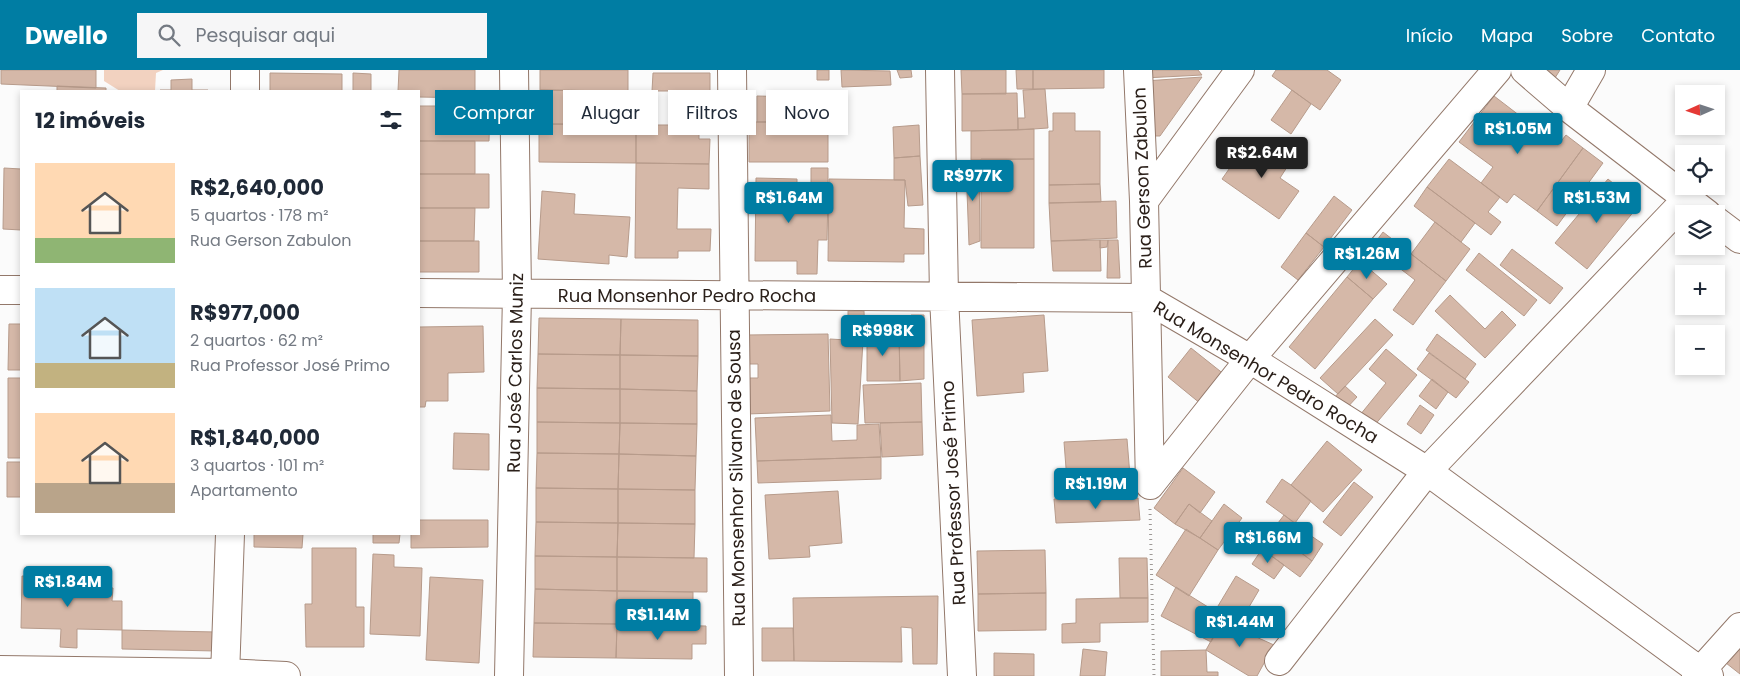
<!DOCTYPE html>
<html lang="pt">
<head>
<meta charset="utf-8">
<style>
	:root { --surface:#fff; --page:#f6f6f7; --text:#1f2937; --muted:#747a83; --accent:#007da3 }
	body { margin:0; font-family:Poppins,sans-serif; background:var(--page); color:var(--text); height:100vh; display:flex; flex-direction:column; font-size:19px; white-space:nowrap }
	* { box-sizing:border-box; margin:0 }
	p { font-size:16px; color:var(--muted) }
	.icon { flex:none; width:28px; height:28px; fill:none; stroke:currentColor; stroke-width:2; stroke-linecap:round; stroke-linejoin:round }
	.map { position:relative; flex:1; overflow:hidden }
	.drawer { position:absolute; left:20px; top:20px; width:400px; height:445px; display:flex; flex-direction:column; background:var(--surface); border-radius:0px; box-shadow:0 2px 8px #0003 }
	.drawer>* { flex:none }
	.banner { position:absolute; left:435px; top:20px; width:475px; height:45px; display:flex; gap:10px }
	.needle { width:32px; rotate:267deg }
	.controls { position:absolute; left:1675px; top:15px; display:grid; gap:10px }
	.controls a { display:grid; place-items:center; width:50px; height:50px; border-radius:0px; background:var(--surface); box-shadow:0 2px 8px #0003; font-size:25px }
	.price { position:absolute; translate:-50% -42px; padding:0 11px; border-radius:5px; background:var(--accent); color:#fff; font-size:16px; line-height:32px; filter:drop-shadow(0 1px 2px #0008) }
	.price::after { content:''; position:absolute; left:50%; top:30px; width:15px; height:11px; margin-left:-8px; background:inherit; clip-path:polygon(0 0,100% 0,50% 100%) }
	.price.on { background:#222; color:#fff }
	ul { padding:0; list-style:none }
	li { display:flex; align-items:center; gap:15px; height:125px; padding:0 15px }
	li span { display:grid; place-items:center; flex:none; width:140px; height:100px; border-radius:0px; color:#555 }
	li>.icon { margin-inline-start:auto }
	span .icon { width:60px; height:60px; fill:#fffc; stroke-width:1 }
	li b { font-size:21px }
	h2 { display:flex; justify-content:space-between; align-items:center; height:60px; padding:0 15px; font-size:21px }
	.chip { padding:0 18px; border-radius:0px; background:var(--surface); box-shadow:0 2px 8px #0003; font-size:18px; line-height:45px }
	.chip.on { background:var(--accent); color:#fff }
	header { display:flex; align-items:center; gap:30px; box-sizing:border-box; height:70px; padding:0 25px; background:var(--accent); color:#fff }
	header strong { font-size:24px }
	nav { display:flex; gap:28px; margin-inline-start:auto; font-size:18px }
	.search { width:350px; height:45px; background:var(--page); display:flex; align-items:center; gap:12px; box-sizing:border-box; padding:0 18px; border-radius:0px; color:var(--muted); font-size:19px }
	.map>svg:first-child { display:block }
	.green { fill:#f2d2c0 }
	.building { fill:#d5b8a8; stroke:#b79b8b }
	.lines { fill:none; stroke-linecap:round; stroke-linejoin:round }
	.minor-casing { stroke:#93786a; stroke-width:30 }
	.path { stroke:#9e9996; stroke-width:3; stroke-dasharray:1 4; stroke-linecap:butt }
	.minor { stroke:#fff; stroke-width:28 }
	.labels { text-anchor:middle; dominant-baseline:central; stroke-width:4; stroke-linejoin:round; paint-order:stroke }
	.street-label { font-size:18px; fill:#2b201a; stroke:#fff }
</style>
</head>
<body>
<header>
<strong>Dwello</strong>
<div class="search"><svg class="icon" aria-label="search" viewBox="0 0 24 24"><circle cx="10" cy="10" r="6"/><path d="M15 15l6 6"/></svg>Pesquisar aqui</div>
<nav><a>Início</a><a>Mapa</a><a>Sobre</a><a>Contato</a></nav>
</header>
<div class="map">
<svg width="1740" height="606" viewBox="0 0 1740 606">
	<rect width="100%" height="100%" fill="#fbfbfb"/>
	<!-- green -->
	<path class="green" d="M104 0H163L156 3 155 21H120L104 11Z"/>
	<!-- building -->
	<path class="building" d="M1 0H96V18L1 14Z
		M399 0H475V28L419 27V21H398Z
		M540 0H628V21L540 20Z
		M817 0H829V10H817Z
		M841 0 890 1 891 15 842 17Z
		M897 0H911L912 7 900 8Z
		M961 0H1006V24H962Z
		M1016 0H1033V19H1017Z
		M1033 0H1104V18L1033 19Z
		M1144 0H1198L1202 5 1144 8Z
		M1276 0H1327L1341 10 1320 40 1272 6Z
		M1535 0H1560L1553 11Z
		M270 3 342 4V21H270Z
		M353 3 371 4V21H353Z
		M653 3H710V21H652Z
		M1202 7 1160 66H1152L1145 11Z
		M192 9V20H208V21H160V20H171V10Z
		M57 16 106 18V21H57Z
		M1045 19 1048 58 1018 60V48H1025L1023 20Z
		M540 20 618 21V54H539Z
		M1292 20 1311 34 1291 64 1271 50Z
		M1017 23 1018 60 962 61V24Z
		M757 26 798 27V52H757Z
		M1494 26 1558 75 1566 65 1583 78 1537 141 1514 124 1507 133 1481 113 1493 97 1459 72Z
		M419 36H490L489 71H419Z
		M1053 43H1075V61H1100V114L1049 115V61H1053Z
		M749 52H828V92H749Z
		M539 54 636 55V93L539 92Z
		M636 55H699V69H710L709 94 636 93Z
		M919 55 920 86 894 88 893 57Z
		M1034 59V89L971 90V61Z
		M1251 68 1289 94 1280 108 1299 121 1279 149 1222 109Z
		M419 71H475V104H419Z
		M1583 78 1603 93 1557 156 1537 141Z
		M920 86 923 135 908 136 905 110H894V88Z
		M981 89H1034V178H981Z
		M1449 89 1500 127 1488 142 1501 152 1491 165 1427 117Z
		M979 92 980 171 969 175 966 94Z
		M636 93 709 94V119L678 118 677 159H711L710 181H678V188H635Z
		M4 98 21 99V160L3 159Z
		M811 98H828V119H811Z
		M419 104H489V138H419Z
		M756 108 797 109V123L828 124 827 170H818L817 204H797V191H755Z
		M829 109 905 110 904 158 924 159V184H904V192L828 191Z
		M1608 109 1639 135 1587 199 1555 173Z
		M1100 114 1101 132 1049 133V115Z
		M1427 117 1475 153 1461 172 1414 136Z
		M542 121 575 124 574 144 630 147 627 187 609 185V194L538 189Z
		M1334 126 1352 140 1324 177 1306 163Z
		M1116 131 1117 168 1051 171 1049 133Z
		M419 138H475L474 171H419Z
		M1435 152 1470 179 1446 211 1411 184Z
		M1383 162 1446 211 1413 255 1393 240 1415 210 1372 177Z
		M1306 163 1324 177 1298 210 1281 197Z
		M1100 170H1108L1107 177 1100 178Z
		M1100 170 1101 201H1053L1051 171Z
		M1108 170H1118L1120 208H1107Z
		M419 171H479V202H419Z
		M1512 179 1563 218 1550 234 1500 195Z
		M1479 183 1537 230 1524 246 1466 200Z
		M1360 191 1387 214 1373 229 1347 207Z
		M1347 207 1373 229 1315 299 1289 277Z
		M1450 225 1485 259 1502 241 1516 255 1485 288 1435 241Z
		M848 241H864L865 268H848Z
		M911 245H924V309L900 311 899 263H912Z
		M1044 245 1048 301 1023 303 1024 322 977 326 972 250Z
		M539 248 621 249 620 285 538 284Z
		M621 249 698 250V286L620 285Z
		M1375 249 1393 265 1338 324 1320 308Z
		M9 254H21V300H8Z
		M483 256 484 302 448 303V331H426L425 337H419V257Z
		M867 262 899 263 900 311H867Z
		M828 264 830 341 747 344V308H758V294H747L746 265Z
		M1437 264 1476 294 1465 309 1426 280Z
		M830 269 863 271 858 354 832 353Z
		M1191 278 1225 305 1201 334 1168 307Z
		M1386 279 1417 305 1373 357 1360 345 1386 313 1369 299Z
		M1429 283 1469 312 1456 328 1417 299Z
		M538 284 620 285V319L537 318Z
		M620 285 698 286 697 321 620 319Z
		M8 308H21V388H8Z
		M1432 309 1448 322 1436 339 1419 326Z
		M921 313 922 352 865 353 863 315Z
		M1345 316 1357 327 1344 341 1332 330Z
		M537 318 620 319V353L537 352Z
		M620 319 697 321V354L620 353Z
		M1420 335 1434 345 1421 364 1407 354Z
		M831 345 832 371 857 370V355L879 354 881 387 757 391 755 348Z
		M537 352 620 353 619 384 537 383Z
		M922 352 923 385 882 387 880 353Z
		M620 353 697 354 696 386 619 384Z
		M454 363 489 364V400L453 399Z
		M1127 369 1130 406 1067 411 1064 372Z
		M1327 371 1362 400 1323 442 1291 415Z
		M537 383 619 384 618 419 536 418Z
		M619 384 696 386 695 420 618 419Z
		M881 387V409L758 413 757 391Z
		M7 392H21V427H7Z
		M1183 398 1215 422 1200 443 1189 434 1175 454 1154 438Z
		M1282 409 1291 415 1311 431 1295 453 1266 432Z
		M1354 412 1373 427 1341 466 1323 452Z
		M536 418 618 419V453L536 452Z
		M618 419 695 420V454L618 453Z
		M838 421 842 473 809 476 810 487 769 489 765 425Z
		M1138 428 1140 450 1056 453 1054 429Z
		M1189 434 1212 451 1200 468 1175 454Z
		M1224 434 1242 448 1218 480 1200 468Z
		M1284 445 1307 463 1295 478 1272 461Z
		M419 450H488V477L411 478V464H419Z
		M536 452 618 453 617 487 535 486Z
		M618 453 695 454 694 488 617 487Z
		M1263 455 1312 491 1300 507 1251 471Z
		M1186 459 1218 480 1189 526 1156 505Z
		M1307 463 1323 474 1312 491 1295 478Z
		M254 464H303L302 478 254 477Z
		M373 464H400L399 473H373Z
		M312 478H356V537H364V577H306L305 534H312Z
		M1262 479 1284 495 1274 509 1252 494Z
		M1045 480 1046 523 978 524 977 481Z
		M373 484 394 485V497L422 498 420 566 370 564Z
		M535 486 617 487V521L535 519Z
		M617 487 707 488V522L617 521Z
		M1119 488H1147L1148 528H1120Z
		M22 506 62 507V517L113 518 112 531H122V560L77 559V578L60 577 61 559 21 558Z
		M1236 506 1259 520 1249 537 1266 547 1254 566 1215 541Z
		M430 507 483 510 479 593 426 590Z
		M1176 517 1224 547 1211 572 1161 546Z
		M535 519 617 521V554L534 553Z
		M617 521 693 522V556L617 554Z
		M1046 523V560L978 561V524Z
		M938 526 937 594H913L912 558 901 557 902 592 794 591 793 528Z
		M1120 528H1148V552L1100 553V572L1062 573V554L1076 553V529Z
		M1224 547 1254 566 1274 575 1257 606H1249L1206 580Z
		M534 553 617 554 616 588 533 587Z
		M617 554 706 556V574H692V589L616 588Z
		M762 558H793L794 591H762Z
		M122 560 216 562V581L122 579Z
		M1740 576V604L1726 593Z
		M1083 579 1107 582 1105 606H1080Z
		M1206 580 1207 602H1218V606H1161V581Z
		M994 583 1034 584V606H994Z"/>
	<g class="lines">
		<!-- minor casing -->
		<g class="minor-casing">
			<path id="minor" d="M732 0 739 606
				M940 0 944 226 962 606
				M1138 0 1144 131 1150 415
				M1525 0 1569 38 1707 144
				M245 21V0
				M1569 38 1591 0
				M1144 131 1240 0
				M1716 151 1740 169
				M0 220H21
				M419 223 1145 228 1250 289 1427 401 1700 601 1709 606
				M1150 415 1250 289 1497 0
				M1279 591 1427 401 1687 129
				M0 600 225 603 286 606
				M225 606 230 464
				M509 606 517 224 514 0
				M1696 606 1740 557"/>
		</g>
		<!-- path -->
		<path class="path" d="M1150 439 1154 606"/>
		<!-- minor -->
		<use href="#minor" class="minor"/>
	</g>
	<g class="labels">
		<!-- street labels -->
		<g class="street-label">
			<text transform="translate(1142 108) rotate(-92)">Rua Gerson Zabulon</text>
			<text x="687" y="225">Rua Monsenhor Pedro Rocha</text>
			<text transform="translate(1266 302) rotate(31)">Rua Monsenhor Pedro Rocha</text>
			<text transform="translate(515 303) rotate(-89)">Rua José Carlos Muniz</text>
			<text transform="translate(736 408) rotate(-91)">Rua Monsenhor Silvano de Sousa</text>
			<text transform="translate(953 423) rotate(-93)">Rua Professor José Primo</text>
		</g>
	</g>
</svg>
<div class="controls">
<a><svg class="needle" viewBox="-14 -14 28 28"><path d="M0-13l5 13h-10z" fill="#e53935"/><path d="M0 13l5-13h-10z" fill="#747a83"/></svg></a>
<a><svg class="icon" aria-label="locate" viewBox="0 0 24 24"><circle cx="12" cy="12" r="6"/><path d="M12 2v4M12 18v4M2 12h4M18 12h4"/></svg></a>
<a><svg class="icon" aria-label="layers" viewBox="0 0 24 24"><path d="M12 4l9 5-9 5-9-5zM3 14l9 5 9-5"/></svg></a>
<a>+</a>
<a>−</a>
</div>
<b class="price" style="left:1518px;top:85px">R$1.05M</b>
<b class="price on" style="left:1262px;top:109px">R$2.64M</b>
<b class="price" style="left:973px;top:132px">R$977K</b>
<b class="price" style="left:789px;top:154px">R$1.64M</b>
<b class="price" style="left:1597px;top:154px">R$1.53M</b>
<b class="price" style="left:1367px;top:210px">R$1.26M</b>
<b class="price" style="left:883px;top:287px">R$998K</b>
<b class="price" style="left:1096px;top:440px">R$1.19M</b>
<b class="price" style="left:1268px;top:494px">R$1.66M</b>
<b class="price" style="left:68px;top:538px">R$1.84M</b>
<b class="price" style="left:658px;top:571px">R$1.14M</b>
<b class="price" style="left:1240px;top:578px">R$1.44M</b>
<div class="banner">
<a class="chip on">Comprar</a>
<a class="chip">Alugar</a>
<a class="chip">Filtros</a>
<a class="chip">Novo</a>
</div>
<section class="drawer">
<h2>12 imóveis<svg class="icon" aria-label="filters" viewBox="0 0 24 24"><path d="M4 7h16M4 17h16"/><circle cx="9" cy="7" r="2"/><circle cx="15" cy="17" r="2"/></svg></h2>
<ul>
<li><span style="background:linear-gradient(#ffd9b3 75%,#8fb573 0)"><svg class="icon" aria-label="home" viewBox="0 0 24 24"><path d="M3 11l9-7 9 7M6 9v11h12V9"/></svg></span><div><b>R$2,640,000</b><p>5 quartos · 178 m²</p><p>Rua Gerson Zabulon</p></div></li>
<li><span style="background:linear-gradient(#bfe0f5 75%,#c2b280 0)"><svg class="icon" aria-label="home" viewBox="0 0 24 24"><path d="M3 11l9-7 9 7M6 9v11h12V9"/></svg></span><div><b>R$977,000</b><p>2 quartos · 62 m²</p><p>Rua Professor José Primo</p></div></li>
<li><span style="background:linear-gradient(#ffd9b3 70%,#b9a48a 0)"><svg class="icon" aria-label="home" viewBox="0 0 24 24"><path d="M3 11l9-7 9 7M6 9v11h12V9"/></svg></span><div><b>R$1,840,000</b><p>3 quartos · 101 m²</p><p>Apartamento</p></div></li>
</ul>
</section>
</div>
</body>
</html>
